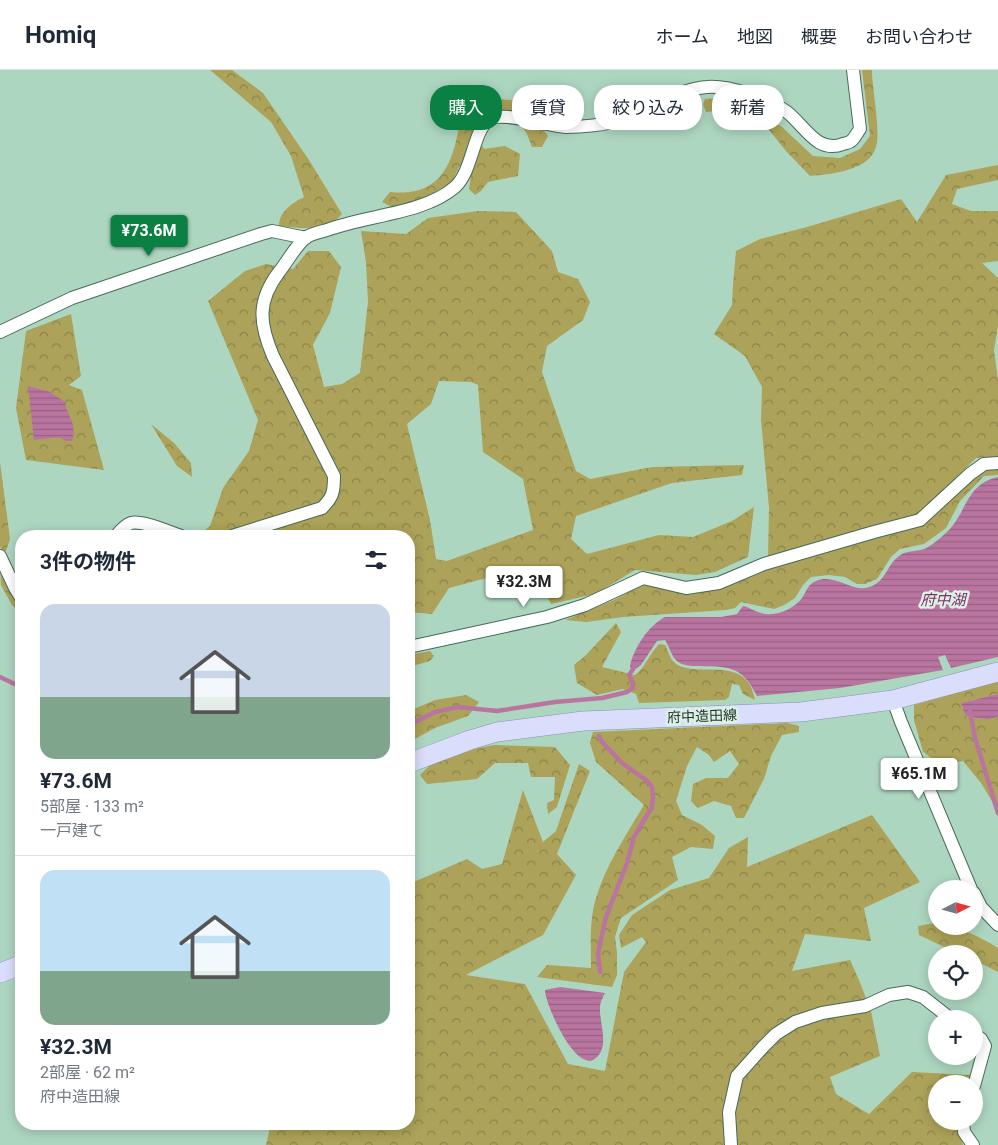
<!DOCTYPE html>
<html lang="ja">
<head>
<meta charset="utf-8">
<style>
	:root { --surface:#fff; --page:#f6f6f7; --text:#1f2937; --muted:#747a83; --line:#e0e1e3; --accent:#0b8043 }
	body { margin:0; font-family:Roboto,"Noto Sans JP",sans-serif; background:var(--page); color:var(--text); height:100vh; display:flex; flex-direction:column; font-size:19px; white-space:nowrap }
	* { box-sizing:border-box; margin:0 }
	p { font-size:16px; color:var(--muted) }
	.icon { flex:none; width:28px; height:28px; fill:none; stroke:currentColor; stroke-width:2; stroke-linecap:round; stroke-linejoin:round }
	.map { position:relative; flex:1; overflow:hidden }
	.panel { position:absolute; left:15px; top:460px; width:400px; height:600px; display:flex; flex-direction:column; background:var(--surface); border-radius:20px; box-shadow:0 2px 12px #0003 }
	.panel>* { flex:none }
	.banner { position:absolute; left:430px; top:15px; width:475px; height:45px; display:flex; gap:10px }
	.needle { width:32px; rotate:84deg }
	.buttons { position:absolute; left:928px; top:810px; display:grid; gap:10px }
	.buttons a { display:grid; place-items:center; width:55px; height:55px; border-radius:50%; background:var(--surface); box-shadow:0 2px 12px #0003; font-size:25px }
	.price { position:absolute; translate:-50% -42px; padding:0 11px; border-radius:5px; background:#fff; color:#222; font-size:16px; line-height:32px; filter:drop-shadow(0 1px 2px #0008) }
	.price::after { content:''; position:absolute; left:50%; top:30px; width:15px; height:11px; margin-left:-8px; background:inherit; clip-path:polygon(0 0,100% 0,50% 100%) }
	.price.active { background:var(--accent); color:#fff }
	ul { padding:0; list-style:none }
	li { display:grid; align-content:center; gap:10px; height:265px; padding:0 25px }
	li+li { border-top:1px solid var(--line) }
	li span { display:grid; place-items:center; height:155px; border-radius:15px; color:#555 }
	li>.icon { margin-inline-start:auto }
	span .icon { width:90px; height:90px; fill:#fffc; stroke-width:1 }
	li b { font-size:21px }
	h2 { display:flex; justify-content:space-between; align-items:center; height:60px; padding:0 25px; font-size:21px }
	.pill { padding:0 18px; border-radius:20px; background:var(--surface); box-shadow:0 2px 12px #0003; font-size:18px; line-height:45px }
	.pill.active { background:var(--accent); color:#fff }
	header { display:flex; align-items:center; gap:30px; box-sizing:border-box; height:70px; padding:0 25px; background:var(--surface); border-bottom:1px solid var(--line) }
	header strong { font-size:24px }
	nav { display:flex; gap:28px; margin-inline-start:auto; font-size:18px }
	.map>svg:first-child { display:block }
	.forest { fill:url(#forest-crowns); fill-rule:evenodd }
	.water { fill:url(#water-rules) }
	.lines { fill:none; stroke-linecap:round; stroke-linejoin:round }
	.stream { stroke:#b975a0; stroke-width:4.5 }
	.minor-casing { stroke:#456b58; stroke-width:14 }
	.primary-casing { stroke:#8991b0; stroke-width:20 }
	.minor { stroke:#fff; stroke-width:12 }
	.primary { stroke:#daddfc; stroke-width:19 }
	.labels { text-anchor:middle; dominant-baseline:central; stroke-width:5; stroke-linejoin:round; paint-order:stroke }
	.street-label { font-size:14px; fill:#1f2f27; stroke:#dcf1e6 }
	.water-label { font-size:15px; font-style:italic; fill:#812f67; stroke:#dcf1e6 }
</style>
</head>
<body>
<header>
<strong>Homiq</strong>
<nav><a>ホーム</a><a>地図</a><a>概要</a><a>お問い合わせ</a></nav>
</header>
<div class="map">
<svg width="998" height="1075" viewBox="0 0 998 1075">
	<defs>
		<pattern id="forest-crowns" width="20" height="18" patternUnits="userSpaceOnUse" patternTransform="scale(1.25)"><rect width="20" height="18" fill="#aca259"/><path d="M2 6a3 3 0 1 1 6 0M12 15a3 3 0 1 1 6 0" fill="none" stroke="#8b844a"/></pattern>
		<pattern id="water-rules" width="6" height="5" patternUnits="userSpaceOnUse" patternTransform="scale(1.25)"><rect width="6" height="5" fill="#b975a0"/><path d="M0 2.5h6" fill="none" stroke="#966082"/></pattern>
	</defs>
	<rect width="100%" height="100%" fill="#add6c0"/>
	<!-- forest -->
	<path class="forest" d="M210 0H232L263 23 309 90 342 144C326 163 302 158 279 156 279 141 293 133 304 127L291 86 271 52Z
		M862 0H872C872 19 881 60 876 77 869 101 831 104 810 106L786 81 766 56 735 43 716 41 706 42 703 34 705 29 722 28 749 35 782 57 813 86 840 88 860 79 870 66Z
		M478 28 511 30 532 43 548 66 542 77H532L527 64 512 41 490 40 474 60 484 79 505 76 520 84 518 106 488 112 481 121 475 125 469 119 471 104 460 95 452 112 429 125 412 132 392 137 382 132 390 122C448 128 455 84 462 38Z
		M998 95V110L957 119 952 134 971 141H998V191L982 193 998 208V256L994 280 998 311V387L976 388 919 444 768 487 769 438 761 350 762 317 745 286 714 264 732 235 733 215 736 181 760 169 807 157 901 129 917 152 946 105Z
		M478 141 516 142 552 181 558 202 578 209 590 232 583 250 547 276 542 302 576 401 590 409 652 397 744 395 742 405 672 413 576 446 571 469 587 484 659 465 693 467 732 451 754 437 748 487 715 502 696 505 635 500 595 524 551 534 532 496 449 518 432 544 409 542V504L411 503 409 498V466H198L210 456 223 418 249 381 258 350 208 231 245 201 266 194 293 199 308 181H329L341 197 330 243 313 275 324 317 342 314 360 303 368 232 366 192 361 161 406 164 428 148ZM439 311 471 312 478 315 483 382 523 409 533 460 447 491 436 489 430 450 407 354 431 334Z
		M71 244 81 306 69 315 82 320 104 400 26 390 16 338 26 261Z
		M151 354 174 373 191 393 192 407 177 396Z
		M0 392 10 469 5 484 0 477Z
		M998 399V405L984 406 960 431 946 458 924 474 900 479 891 487 877 509 865 514H857L845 507 829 505 811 507 803 515 795 528 784 535 774 539 741 532 735 538 726 540 623 547 587 552 565 550 614 530 646 513 687 525 726 517 771 498 924 454 972 408 986 400Z
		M0 496 10 521 21 536V543L12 535 1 515Z
		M616 553 621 562 602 597 635 605C646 597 649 584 659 574L665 575C668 580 670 589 674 592 693 611 747 581 755 630L743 624 739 615 732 614 729 627 725 630 639 633 636 624 623 619 597 625 577 613 574 595 586 585Z
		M430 581 434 586 430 591 409 597V585Z
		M998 611V624L961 633 965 645C975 648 989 652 998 646V741L981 713 963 691 941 695 923 682 914 650V635Z
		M466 625 479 632 468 646 435 658 409 672V641L435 630Z
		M787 653 799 656V662L782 665 771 686 764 709 744 748H736L731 736 714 731 698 738 691 731 693 714 706 708H728L739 694 730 681 714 692 709 685 697 677 687 696 676 731 682 745 702 755 715 766 713 779 691 777 672 787 678 810 621 848 615 867 617 883V905L612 917 537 907 547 895 591 898C591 875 589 851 596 828 606 795 626 765 644 735L596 692 590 673 593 662Z
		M494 675 555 677 570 695 557 737 548 744 547 733 554 730 555 707H531L528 693H495L477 709 427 714 420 705 431 694 468 680Z
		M579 694 590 701 557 784 576 805 543 865 466 905 525 914 568 994 605 1001 624 902 646 872 642 867 621 878 619 865 632 845 670 820 709 808 729 778 748 767 747 797 872 745 920 812 864 838 871 871 805 864 792 901 850 890 859 910 871 941 880 986 830 1007 836 1024 869 1044 912 1002 971 1005 968 1014H936V1051H956L963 1075H266L271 1054H409V814L467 789 482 799 502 794 523 720 543 772 556 761Z
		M935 853H936V856C960 856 978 866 998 878V902L974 890V884H959L919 865 918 856Z"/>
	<!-- water -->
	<path class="water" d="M28 316 50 322 65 332C67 347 78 354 72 371H65L60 367 34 370Z
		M998 407V587L951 598 945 585 938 587 943 600 840 618 757 626C741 594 728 597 695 596 690 596 681 595 677 591 672 587 669 576 665 570L657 571 641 595 634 600 631 599 630 596C634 578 648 556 665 547H721L737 544 743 536C749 537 754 541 761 543 775 547 793 540 802 528 807 521 807 515 816 511 838 502 856 529 877 513 886 507 889 493 899 486 907 480 914 482 924 479 929 478 944 465 948 461 967 442 966 414 998 407Z
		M998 624V646C989 652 975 648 965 645L961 633Z
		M560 917 605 923C603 927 600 933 600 937 599 952 609 973 598 986 578 1010 545 934 545 920Z"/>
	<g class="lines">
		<!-- stream -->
		<path class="stream" d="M0 607 21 617
			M970 641 975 668 998 743
			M409 655 435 642 458 637 497 641 555 632 602 628 627 622 633 618 632 611 629 605 635 596
			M599 666 602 672 622 693 646 710 652 717 653 727 652 737 634 767 627 793 606 847 598 883 600 902"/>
		<!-- minor casing -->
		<g class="minor-casing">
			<path id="minor" d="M0 262 72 228 261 164 272 161 306 168
				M116 466C120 461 125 455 131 453 142 450 169 462 181 466
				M232 466 322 438C333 427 334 422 334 406L273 286C259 253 257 231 279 202 287 192 295 177 305 168 310 164 320 162 327 160 366 145 424 144 455 117 473 101 473 59 490 49 504 41 548 56 566 57 581 57 606 55 620 50 649 41 676 19 707 17 728 15 770 29 787 42 805 56 817 84 843 74 846 73 849 73 851 71 854 69 857 63 860 59L853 0
				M0 486 15 518 21 528
				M409 577 547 547 585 535 643 508 686 518 719 513 764 494 874 462 920 450 970 404 984 394 998 393
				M893 630 901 652 971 819
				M974 823 981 837 998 855
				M974 964 981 969 985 976 974 1016
				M963 1051 964 1062 973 1075
				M731 1075 729 1042 737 1006 763 977 776 964 795 952 822 943 865 936 889 925 908 922 923 927 951 949"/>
		</g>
		<!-- primary casing -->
		<g class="primary-casing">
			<path id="primary" d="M409 693 470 670 497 662 583 651 801 642 893 630 998 602
				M0 903 21 895"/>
		</g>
		<!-- minor -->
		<use href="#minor" class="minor"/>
		<!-- primary -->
		<use href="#primary" class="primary"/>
	</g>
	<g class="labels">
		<!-- street labels -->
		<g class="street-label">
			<text transform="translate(702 646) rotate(-2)">府中造田線</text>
		</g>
		<!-- water labels -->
		<g class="water-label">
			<text x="943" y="530">府中湖</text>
		</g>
	</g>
</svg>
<div class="buttons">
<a><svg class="needle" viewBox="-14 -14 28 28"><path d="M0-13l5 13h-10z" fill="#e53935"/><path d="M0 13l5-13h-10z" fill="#747a83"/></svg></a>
<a><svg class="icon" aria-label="locate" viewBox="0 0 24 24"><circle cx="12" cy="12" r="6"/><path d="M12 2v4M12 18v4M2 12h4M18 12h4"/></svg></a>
<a>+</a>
<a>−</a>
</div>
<b class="price active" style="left:149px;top:187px">¥73.6M</b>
<b class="price" style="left:524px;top:538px">¥32.3M</b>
<b class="price" style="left:919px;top:730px">¥65.1M</b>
<div class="banner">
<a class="pill active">購入</a>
<a class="pill">賃貸</a>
<a class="pill">絞り込み</a>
<a class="pill">新着</a>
</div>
<section class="panel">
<h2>3件の物件<svg class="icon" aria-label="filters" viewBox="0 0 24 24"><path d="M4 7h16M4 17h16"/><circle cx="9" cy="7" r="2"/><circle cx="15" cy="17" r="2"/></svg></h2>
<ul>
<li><span style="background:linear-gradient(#c9d6e8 60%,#7fa58c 0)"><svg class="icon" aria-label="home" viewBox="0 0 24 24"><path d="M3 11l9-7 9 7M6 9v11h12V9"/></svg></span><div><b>¥73.6M</b><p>5部屋 · 133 m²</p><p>一戸建て</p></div></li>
<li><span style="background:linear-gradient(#bfe0f5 65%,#7fa58c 0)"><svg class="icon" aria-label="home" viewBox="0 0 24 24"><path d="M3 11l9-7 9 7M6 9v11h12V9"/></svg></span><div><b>¥32.3M</b><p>2部屋 · 62 m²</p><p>府中造田線</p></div></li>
</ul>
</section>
</div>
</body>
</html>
